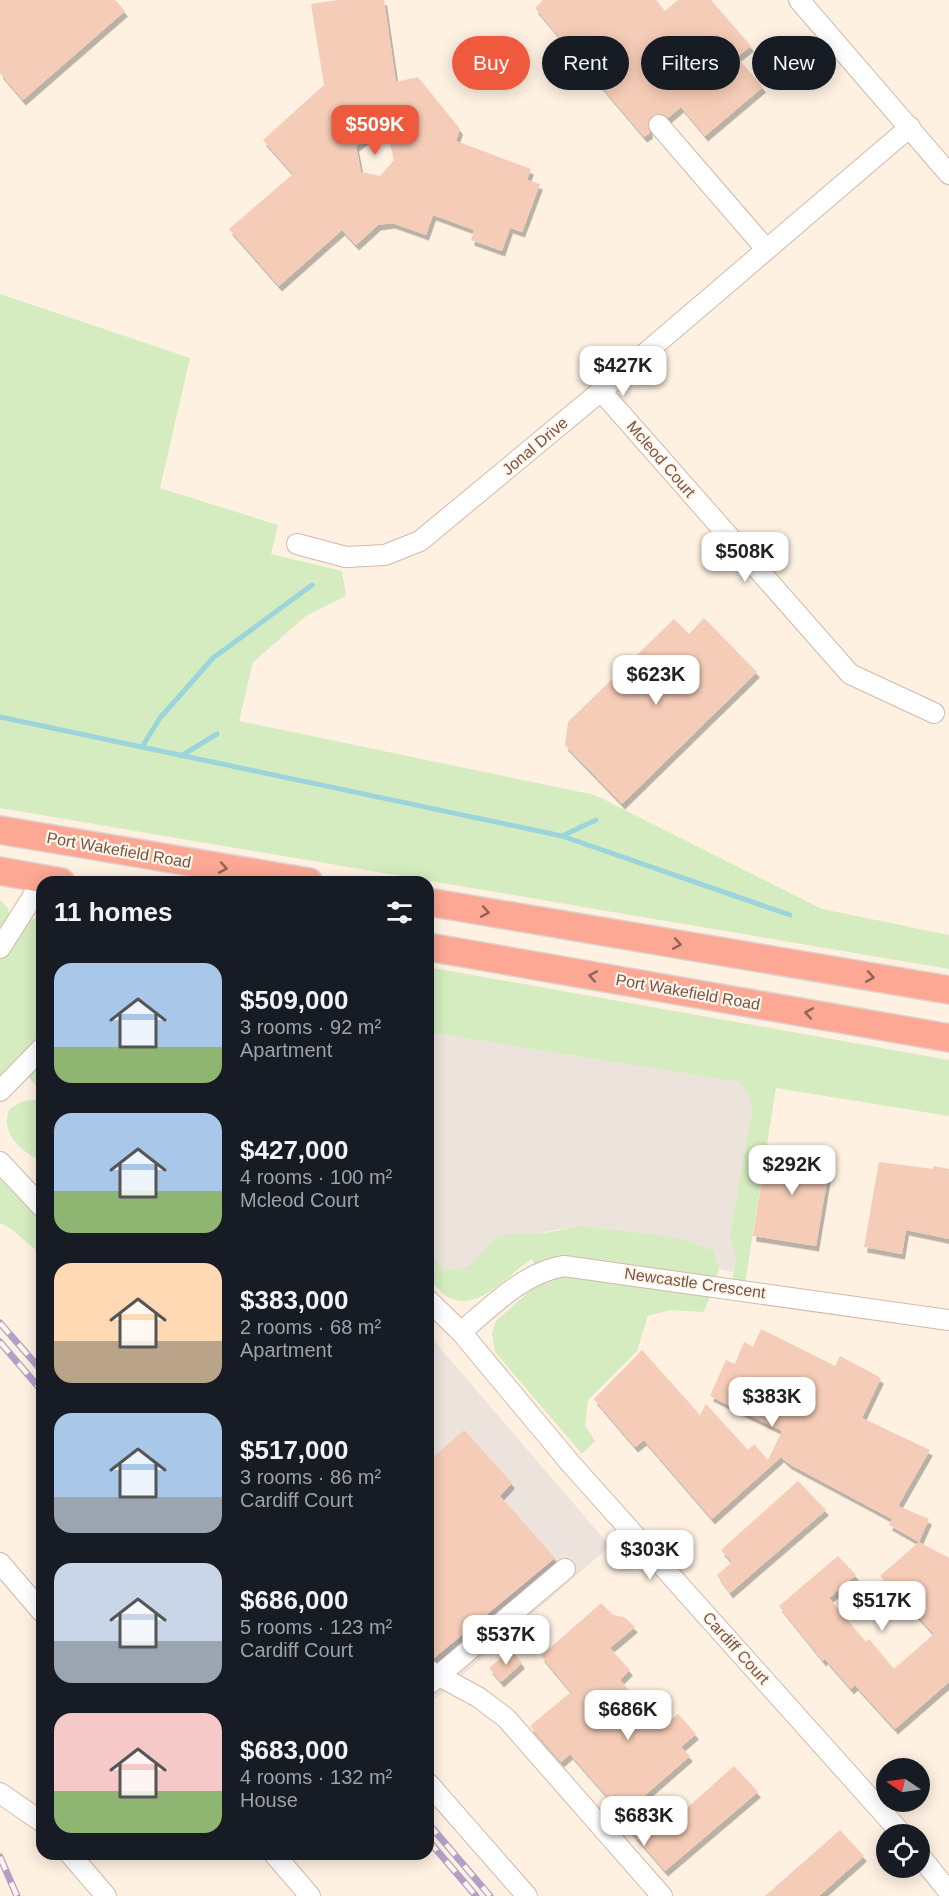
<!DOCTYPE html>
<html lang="en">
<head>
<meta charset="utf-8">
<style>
	:root { --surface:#171b24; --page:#242831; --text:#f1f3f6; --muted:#9ea1a6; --accent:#ef5a3f }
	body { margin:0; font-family:Arial,sans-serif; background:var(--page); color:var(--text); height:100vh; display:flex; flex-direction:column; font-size:22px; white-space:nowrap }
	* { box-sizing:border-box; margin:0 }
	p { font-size:20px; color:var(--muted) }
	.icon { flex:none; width:33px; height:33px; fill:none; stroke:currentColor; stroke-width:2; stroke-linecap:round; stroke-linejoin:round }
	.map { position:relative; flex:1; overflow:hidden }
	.drawer { position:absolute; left:36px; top:876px; width:398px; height:984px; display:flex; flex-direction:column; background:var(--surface); border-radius:18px; box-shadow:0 3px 15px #0003 }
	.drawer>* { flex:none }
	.top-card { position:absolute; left:452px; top:36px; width:406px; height:54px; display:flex; gap:12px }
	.needle { width:39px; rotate:283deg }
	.controls { position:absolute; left:876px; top:1758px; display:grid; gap:12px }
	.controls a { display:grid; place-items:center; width:54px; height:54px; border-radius:50%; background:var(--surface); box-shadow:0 3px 15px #0003; font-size:30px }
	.price { position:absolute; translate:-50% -51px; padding:0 14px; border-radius:12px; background:#fff; color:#222; font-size:20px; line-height:39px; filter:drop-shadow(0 2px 3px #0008) }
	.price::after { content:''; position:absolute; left:50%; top:36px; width:18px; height:14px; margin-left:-9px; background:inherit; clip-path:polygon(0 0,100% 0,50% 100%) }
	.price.selected { background:var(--accent); color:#fff }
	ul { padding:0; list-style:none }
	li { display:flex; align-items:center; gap:18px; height:150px; padding:0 18px }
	li span { display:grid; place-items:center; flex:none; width:168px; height:120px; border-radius:18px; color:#555 }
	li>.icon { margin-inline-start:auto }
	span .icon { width:72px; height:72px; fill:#fffc; stroke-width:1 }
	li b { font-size:26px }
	h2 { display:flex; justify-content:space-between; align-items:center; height:72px; padding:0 18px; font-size:26px }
	.tag { padding:0 21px; border-radius:27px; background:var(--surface); box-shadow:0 3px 15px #0003; font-size:21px; line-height:54px }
	.tag.selected { background:var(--accent); color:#fff }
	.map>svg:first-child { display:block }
	.industrial { fill:#ece3dd }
	.green { fill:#d4ecbf }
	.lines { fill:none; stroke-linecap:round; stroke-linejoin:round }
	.stream { stroke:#9bd5db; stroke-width:5 }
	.building { fill:#f5ccb7; fill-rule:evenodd; filter:url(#shadow) }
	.minor-casing { stroke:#d1b9ab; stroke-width:22 }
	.highway-casing { stroke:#dbd3cf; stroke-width:30 }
	.minor { stroke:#fff; stroke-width:20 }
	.highway { stroke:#fca894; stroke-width:27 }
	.rail-casing { stroke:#b2a0c7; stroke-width:7 }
	.rail { stroke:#fff5e9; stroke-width:4.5; stroke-dasharray:14; stroke-linecap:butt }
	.oneway { stroke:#916556 }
	.labels { text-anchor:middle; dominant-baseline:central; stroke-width:4.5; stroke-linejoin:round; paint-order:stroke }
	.street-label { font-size:16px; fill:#765447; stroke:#fff5e9 }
</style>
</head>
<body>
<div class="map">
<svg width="949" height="1896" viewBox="0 0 949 1896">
	<defs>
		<filter id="shadow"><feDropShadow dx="3" dy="5.5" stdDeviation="0" flood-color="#0004"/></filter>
	</defs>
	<rect width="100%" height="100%" fill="#fef1e2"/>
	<!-- industrial -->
	<path class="industrial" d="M428 1032 738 1082 749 1094 752 1110 730 1234 736 1259 733 1272 719 1269 713 1250 675 1237 578 1226 534 1234 504 1235 489 1242 477 1262 459 1271 443 1270 434 1257 428 1242Z
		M428 1334 610 1546 428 1705Z"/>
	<!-- green -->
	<path class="green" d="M0 294 190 358 160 488 278 525 271 554 342 571 346 596 306 616 253 662 239 721 595 795 822 909 949 935V969L0 808Z
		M0 900 7 907 13 928 42 915V1036L0 1080Z
		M428 967 949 1060V1116L776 1088 744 1290 731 1288 736 1259 730 1234 752 1110 749 1094 738 1082 428 1032Z
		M42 1056V1101H40L42 1103V1160C23 1154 0 1133 9 1110 18 1102 27 1099 39 1100L41 1090 23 1072Z
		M0 1162 42 1207V1255L11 1229 0 1223Z
		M578 1226 675 1237 713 1250 719 1269 714 1286 704 1312 670 1310 648 1316 637 1351 588 1400 585 1425 595 1441 582 1454 495 1352 492 1333 496 1321 542 1280 532 1259C509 1273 478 1314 448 1297 441 1293 434 1284 428 1278V1242L434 1257 443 1270C488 1272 475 1242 504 1235 512 1233 523 1235 532 1234 547 1233 563 1230 578 1226Z"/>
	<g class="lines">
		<!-- stream -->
		<path class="stream" d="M0 717 562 836 790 915
			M142 747 160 718 213 658 312 585
			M181 756 217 734
			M562 836 596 820"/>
	</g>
	<!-- building -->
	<path class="building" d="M0 0H115L125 11 23 100 0 73Z
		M338 0H384L396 82 418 77 460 129 456 141 531 169 527 180 540 184 522 232 510 228 502 251 471 240 474 230 433 215 426 235 392 223 378 225 356 245 342 230 279 286 229 229 293 174 263 140 324 85 311 4ZM371 135 389 139 394 160 380 176 361 172 356 146Z
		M543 0H656L665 11 678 0H711L751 46 737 57 763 87 705 136 681 107 668 118 662 114 652 116 648 122 650 133 644 137 535 8Z
		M704 618 757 672 622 804 565 745 568 722 674 619 689 634Z
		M767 1146 831 1157 816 1246 753 1236Z
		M879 1162 933 1169 934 1166 949 1169V1239L906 1230 902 1254 864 1247Z
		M761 1329 835 1366 840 1356 881 1378 862 1418 930 1450 898 1506 929 1519 919 1542 889 1525 892 1519 789 1464 781 1457 712 1519 644 1440 635 1447 594 1399 642 1350 700 1415 706 1404 748 1450 754 1444 768 1460 782 1431 710 1396 726 1360 735 1364 744 1342 753 1347Z
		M464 1430 512 1483 500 1496 555 1558 433 1659 428 1658V1462Z
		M798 1481 826 1510 730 1593 717 1575 732 1562 721 1550Z
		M919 1542 949 1558V1682L895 1729 855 1685 851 1689 825 1659 823 1661 779 1606 838 1556 856 1575 829 1598 866 1642 869 1639 894 1669 934 1634 880 1576Z
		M601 1603 613 1615 624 1617 635 1627 610 1648 630 1670 620 1680 651 1716 653 1715 663 1726 678 1714 696 1734 681 1747 690 1756 643 1797 668 1825 734 1766 758 1792 665 1871 628 1828 632 1825 570 1754 561 1762 530 1726 571 1692 541 1656Z
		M511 1649 522 1663 501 1682 489 1668Z
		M840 1830 864 1856 819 1896H765Z"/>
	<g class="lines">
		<!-- minor casing -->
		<g class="minor-casing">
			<path id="minor" d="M799 0 949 174
				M659 125 766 249
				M601 391 850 674 934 713
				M297 544 346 557 385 555 420 541 601 391 910 127
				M0 948 44 879
				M0 1091 42 1048
				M0 1162 42 1207
				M428 1300 461 1332 571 1464 902 1834
				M461 1332C491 1307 524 1272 564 1266L949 1320
				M0 1563 42 1612
				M428 1670 478 1697 506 1718 662 1896
				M430 1683 565 1569
				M428 1783 527 1896
				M0 1793 42 1822
				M70 1854 106 1896
				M274 1854 310 1896
				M920 1856 949 1892"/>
		</g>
		<!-- highway casing -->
		<g class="highway-casing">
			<path id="highway" d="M0 830 309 882
				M0 871 61 882
				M428 902 949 990
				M428 947 949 1038"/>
		</g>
		<!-- minor -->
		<use href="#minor" class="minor"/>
		<!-- highway -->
		<use href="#highway" class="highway"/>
		<!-- rail casing -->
		<g class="rail-casing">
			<path id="rail" d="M0 1323 42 1371
				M0 1342 42 1391
				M428 1823 490 1896
				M428 1840 476 1896
				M0 1857 17 1896"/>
		</g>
		<!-- rail -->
		<use href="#rail" class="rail"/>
	</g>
	<!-- one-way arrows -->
	<defs><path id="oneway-chevron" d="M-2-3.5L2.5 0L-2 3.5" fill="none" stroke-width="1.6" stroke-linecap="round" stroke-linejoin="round" transform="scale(1.5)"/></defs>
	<g class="oneway">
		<use href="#oneway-chevron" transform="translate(223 868) rotate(10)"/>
		<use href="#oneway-chevron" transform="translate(485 912) rotate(10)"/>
		<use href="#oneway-chevron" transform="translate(677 944) rotate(10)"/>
		<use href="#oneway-chevron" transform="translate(593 976) rotate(-170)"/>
		<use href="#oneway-chevron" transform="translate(870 977) rotate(10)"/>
		<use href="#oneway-chevron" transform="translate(809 1013) rotate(-170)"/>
	</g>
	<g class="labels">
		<!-- street labels -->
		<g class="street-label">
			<text transform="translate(535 446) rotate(-40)">Jonal Drive</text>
			<text transform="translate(661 459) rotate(49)">Mcleod Court</text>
			<text transform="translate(119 850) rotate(10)">Port Wakefield Road</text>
			<text transform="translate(688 992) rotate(10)">Port Wakefield Road</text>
			<text transform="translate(695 1283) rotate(8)">Newcastle Crescent</text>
			<text transform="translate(736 1648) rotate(48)">Cardiff Court</text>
		</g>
	</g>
</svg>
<div class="controls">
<a><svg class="needle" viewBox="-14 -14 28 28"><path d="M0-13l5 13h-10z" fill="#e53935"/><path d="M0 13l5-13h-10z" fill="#9ea1a6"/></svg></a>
<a><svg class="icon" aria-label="locate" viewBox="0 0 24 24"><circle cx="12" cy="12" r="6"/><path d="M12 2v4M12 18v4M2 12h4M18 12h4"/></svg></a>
</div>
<b class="price selected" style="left:375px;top:156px">$509K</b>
<b class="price" style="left:623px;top:397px">$427K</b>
<b class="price" style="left:745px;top:583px">$508K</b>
<b class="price" style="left:656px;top:706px">$623K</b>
<b class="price" style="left:792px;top:1196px">$292K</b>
<b class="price" style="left:772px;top:1428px">$383K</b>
<b class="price" style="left:650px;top:1581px">$303K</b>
<b class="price" style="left:882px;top:1632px">$517K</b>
<b class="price" style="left:506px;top:1666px">$537K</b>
<b class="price" style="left:628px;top:1741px">$686K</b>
<b class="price" style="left:644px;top:1847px">$683K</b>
<div class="top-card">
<a class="tag selected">Buy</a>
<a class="tag">Rent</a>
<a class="tag">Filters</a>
<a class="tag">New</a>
</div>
<section class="drawer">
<h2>11 homes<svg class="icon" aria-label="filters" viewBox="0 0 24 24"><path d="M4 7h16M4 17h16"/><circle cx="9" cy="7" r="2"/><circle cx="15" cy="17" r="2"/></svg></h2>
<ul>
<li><span style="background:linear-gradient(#a9c7e8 70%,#8fb573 0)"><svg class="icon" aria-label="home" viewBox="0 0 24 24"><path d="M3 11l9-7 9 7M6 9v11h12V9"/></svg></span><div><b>$509,000</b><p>3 rooms · 92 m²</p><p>Apartment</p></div></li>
<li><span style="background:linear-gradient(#a9c7e8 65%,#8fb573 0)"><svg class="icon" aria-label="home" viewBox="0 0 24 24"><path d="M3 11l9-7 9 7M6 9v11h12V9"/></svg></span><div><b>$427,000</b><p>4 rooms · 100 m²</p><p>Mcleod Court</p></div></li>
<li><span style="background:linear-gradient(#ffd9b3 65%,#b9a48a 0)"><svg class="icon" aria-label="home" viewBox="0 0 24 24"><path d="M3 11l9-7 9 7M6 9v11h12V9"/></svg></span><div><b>$383,000</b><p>2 rooms · 68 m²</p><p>Apartment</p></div></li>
<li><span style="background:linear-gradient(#a9c7e8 70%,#9aa5b1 0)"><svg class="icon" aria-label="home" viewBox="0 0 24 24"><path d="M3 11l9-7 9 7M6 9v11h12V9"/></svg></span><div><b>$517,000</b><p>3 rooms · 86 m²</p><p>Cardiff Court</p></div></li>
<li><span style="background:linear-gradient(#c9d6e8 65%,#9aa5b1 0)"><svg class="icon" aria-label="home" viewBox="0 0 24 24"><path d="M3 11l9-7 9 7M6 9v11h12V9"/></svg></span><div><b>$686,000</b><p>5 rooms · 123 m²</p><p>Cardiff Court</p></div></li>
<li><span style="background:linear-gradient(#f6c9c9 65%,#8fb573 0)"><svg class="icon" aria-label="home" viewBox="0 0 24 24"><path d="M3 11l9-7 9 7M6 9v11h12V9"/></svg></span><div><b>$683,000</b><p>4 rooms · 132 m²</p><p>House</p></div></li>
</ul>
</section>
</div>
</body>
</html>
